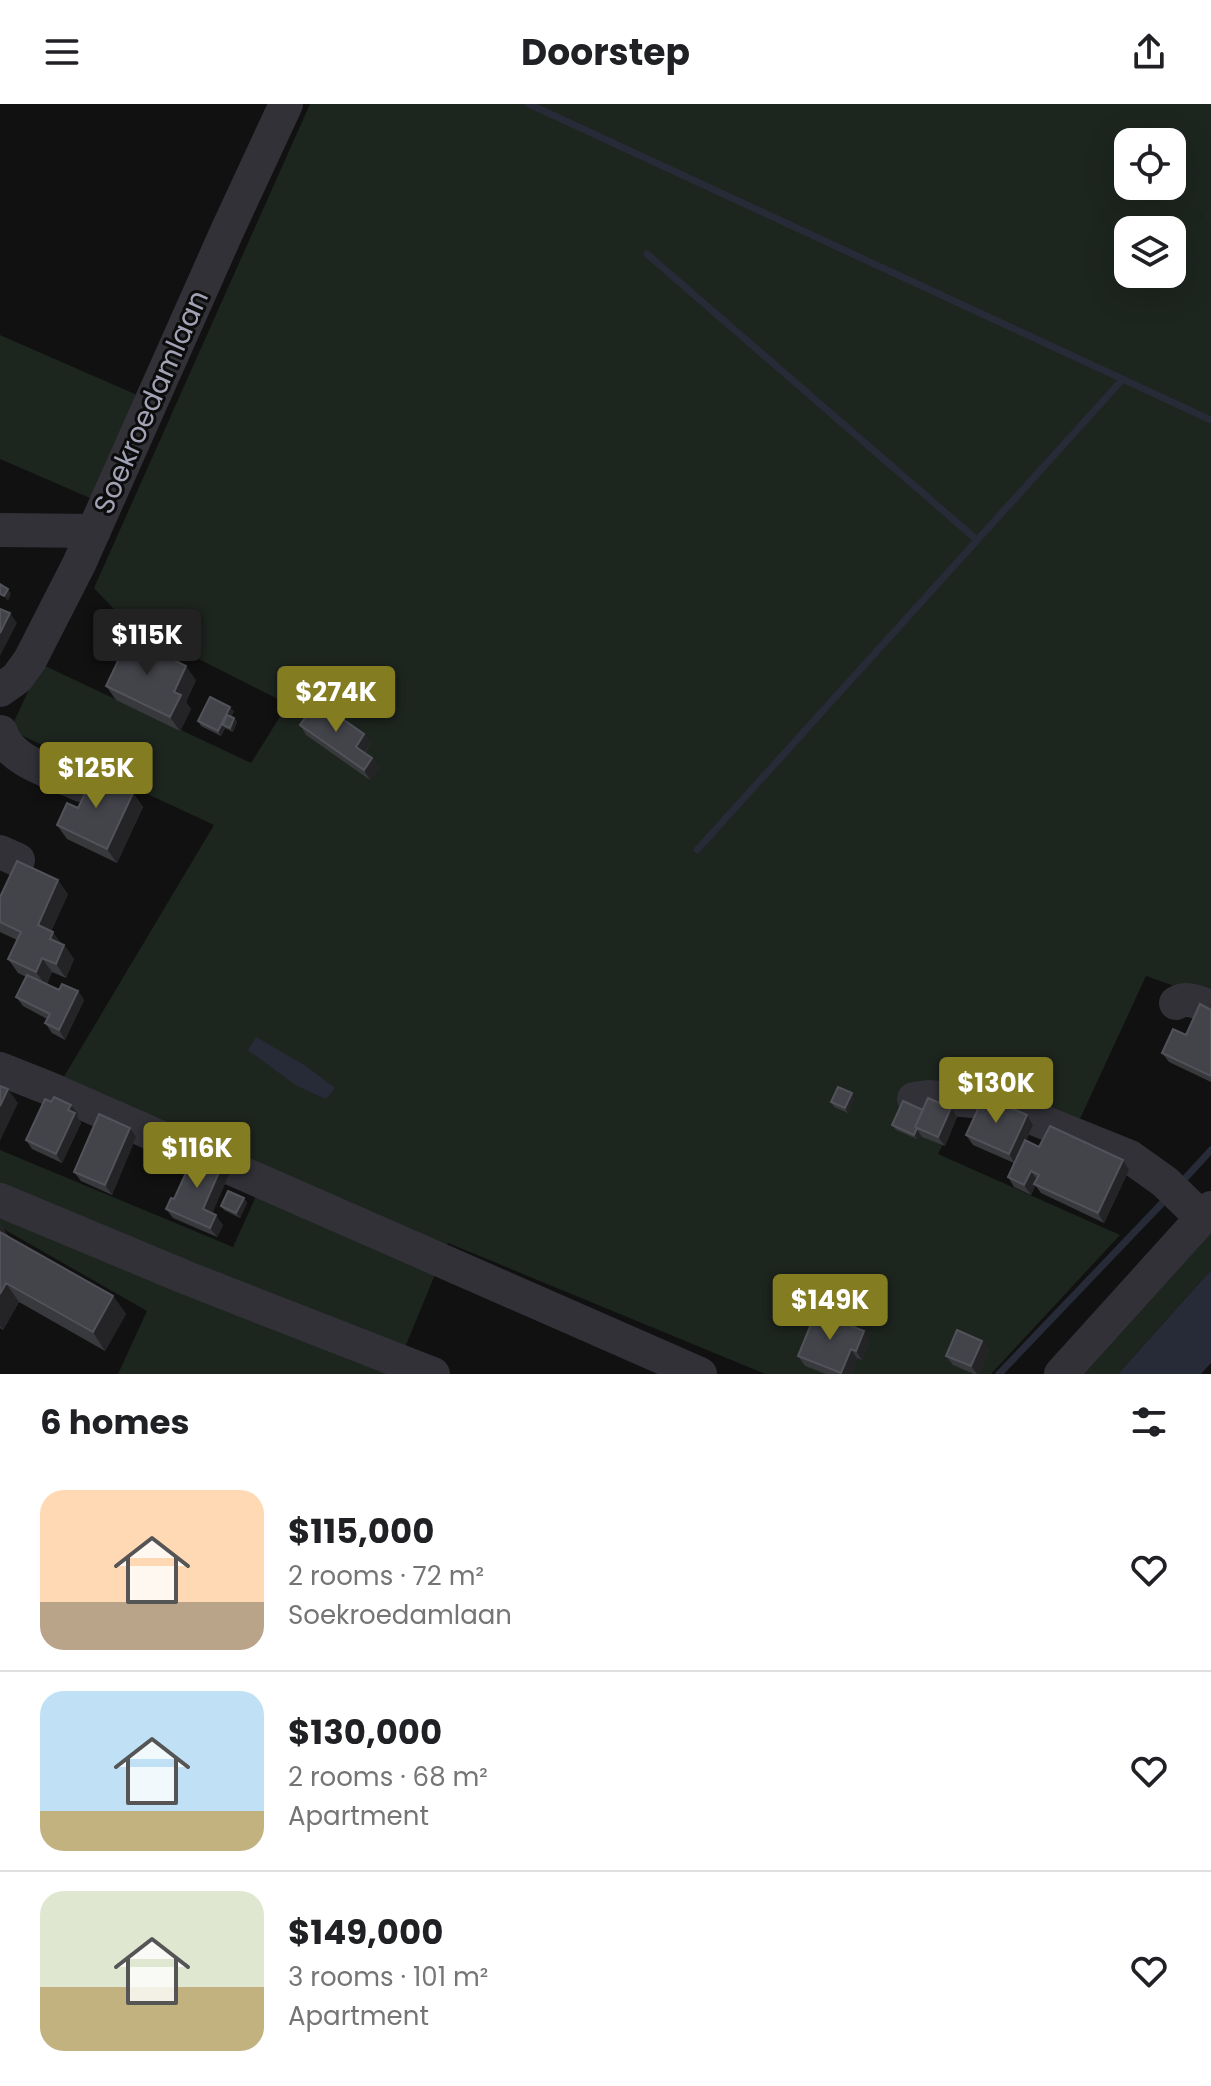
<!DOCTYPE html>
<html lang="en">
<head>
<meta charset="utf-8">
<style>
	:root { --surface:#fff; --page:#f6f6f6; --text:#202124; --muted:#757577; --line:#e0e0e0; --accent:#847c20 }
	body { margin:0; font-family:Poppins,sans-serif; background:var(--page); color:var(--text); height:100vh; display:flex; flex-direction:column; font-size:30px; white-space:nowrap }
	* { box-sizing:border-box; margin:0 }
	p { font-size:26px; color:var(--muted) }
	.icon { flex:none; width:44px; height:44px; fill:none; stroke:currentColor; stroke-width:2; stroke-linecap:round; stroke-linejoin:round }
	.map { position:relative; height:1270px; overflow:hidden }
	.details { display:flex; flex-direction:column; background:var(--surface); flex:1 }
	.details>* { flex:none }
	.controls { position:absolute; left:1114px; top:24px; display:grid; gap:16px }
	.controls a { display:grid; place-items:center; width:72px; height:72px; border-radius:16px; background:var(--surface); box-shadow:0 8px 32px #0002; font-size:40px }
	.price { position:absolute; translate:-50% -68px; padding:0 18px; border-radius:8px; background:var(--accent); color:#fff; font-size:26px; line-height:52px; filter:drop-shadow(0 2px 4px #0008) }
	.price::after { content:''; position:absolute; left:50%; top:48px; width:24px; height:18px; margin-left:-12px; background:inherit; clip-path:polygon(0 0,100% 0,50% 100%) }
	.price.active { background:#222; color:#fff }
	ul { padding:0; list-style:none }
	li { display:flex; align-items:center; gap:24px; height:200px; padding:0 40px }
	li+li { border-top:2px solid var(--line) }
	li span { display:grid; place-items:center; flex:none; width:224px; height:160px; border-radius:24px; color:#555 }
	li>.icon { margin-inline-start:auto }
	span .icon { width:96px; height:96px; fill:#fffc; stroke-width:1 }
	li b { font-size:34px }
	h2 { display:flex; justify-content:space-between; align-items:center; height:96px; padding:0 40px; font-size:34px }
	header { display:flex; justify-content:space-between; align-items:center; height:104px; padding:0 40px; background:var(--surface); font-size:36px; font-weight:700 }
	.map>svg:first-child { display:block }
	.green { fill:#1d251f; fill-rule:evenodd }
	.water { fill:#262b37 }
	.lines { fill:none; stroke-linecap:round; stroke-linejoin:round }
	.stream { stroke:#262b37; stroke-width:7 }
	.minor { stroke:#323138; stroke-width:34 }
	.wall { fill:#38393d }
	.shaded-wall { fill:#242426 }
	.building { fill:#43444a; stroke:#52535a; stroke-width:2 }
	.labels { text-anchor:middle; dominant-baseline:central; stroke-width:6; stroke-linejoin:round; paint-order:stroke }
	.street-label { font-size:28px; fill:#a1a2b4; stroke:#0c0c0d }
</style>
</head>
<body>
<header><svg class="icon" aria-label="menu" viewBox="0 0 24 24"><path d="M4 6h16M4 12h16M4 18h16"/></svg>Doorstep<svg class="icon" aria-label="share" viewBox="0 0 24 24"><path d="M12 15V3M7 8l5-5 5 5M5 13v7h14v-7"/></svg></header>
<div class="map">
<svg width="1211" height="1270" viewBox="0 0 1211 1270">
	<rect width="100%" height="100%" fill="#111112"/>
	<!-- green -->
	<path class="green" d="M310 0H1211V895L1146 872 1079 1017 977 972 938 1050 1120 1131 991 1270H765L448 1139 394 1270H118L147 1207 0 1123V1046L233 1143 268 1066 59 981 214 721 10 626 41 560 251 659 288 600 127 519 94 484ZM1128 38H1172V82H1128ZM1128 126H1172V170H1128Z
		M0 231 144 294 97 397 0 355Z
		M1211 1124V1166L1118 1270H1075Z"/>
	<!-- water -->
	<path class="water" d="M256 933 306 962 335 984 326 995 297 982 248 946Z
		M1211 1166V1259L1201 1270H1118Z"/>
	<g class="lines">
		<!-- stream -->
		<path class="stream" d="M529 0 1211 316
			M647 150 977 436
			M697 746 1122 276
			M1179 1081 1211 1046
			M999 1270 1167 1094"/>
		<!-- minor -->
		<path class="minor" d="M0 426 94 427
			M0 586 17 574 30 556 79 460 228 125 286 0
			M1 628C9 658 56 669 81 681
			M0 748 18 756
			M1176 899C1187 892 1199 899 1211 903
			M0 965 48 984 700 1270
			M914 995 928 993 996 999 1130 1053 1165 1078 1202 1114
			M0 1096 187 1174 433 1270
			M1061 1270 1211 1104"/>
	</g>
	<!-- wall -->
	<path class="wall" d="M196 576 186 598 191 605 180 627 116 596 106 582Z
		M234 607 231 613 234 614 237 618 233 628 225 624 221 632 201 622 198 617Z
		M300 621 364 630 371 639 365 649 372 654 379 664 370 676 306 631Z
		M77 684 133 689 143 703 117 759 67 735 57 721 78 704 83 693Z
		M68 790 51 827 62 840 64 841 74 855 66 874 52 868 47 880 59 886 78 887 84 896 65 936 52 929 45 919 47 915 23 902 16 893 26 873 18 869 8 855 17 836 0 828V793Z
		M1211 906V978L1169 958 1162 949 1186 931Z
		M855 994 848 1009 834 1003 831 998Z
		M51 998 71 1001 78 1010 77 1012 81 1019 62 1059 32 1045 26 1036Z
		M923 1006 957 1013 945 1042 922 1033 920 1030 917 1035 896 1026 892 1021Z
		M1027 1011 1033 1021 1026 1037 1039 1043 1123 1056 1129 1066 1104 1119 1041 1089 1035 1081 1031 1091 1014 1083 1008 1073 1014 1059 973 1041 966 1031Z
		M136 1033 112 1091 81 1077 74 1068Z
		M230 1068 212 1109 223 1121 217 1133 173 1114 166 1105 174 1095Z
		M244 1094 247 1099 240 1114 224 1106 221 1102Z
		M0 1120 9 1133 113 1192 126 1210 105 1247 19 1198 3 1226 0 1224Z
		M870 1237 862 1256 857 1254 851 1270H826L805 1262 798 1252Z
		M982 1237 989 1246 979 1270H974L953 1261 946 1252Z"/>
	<!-- shaded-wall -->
	<path class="shaded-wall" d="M8 485 11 490 8 497 4 492Z
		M10 509 17 519 0 552V529Z
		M186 562 196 576 186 598 191 605 180 627 170 613 174 588Z
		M230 603 234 607 226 622 223 621 225 624 221 632 218 627Z
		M234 614 237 618 233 628 230 624Z
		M364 630 371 639 362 652 356 643Z
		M372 654 379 664 370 676 364 666Z
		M133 689 143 703 117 759 107 745Z
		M58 776 68 790 48 835 38 821Z
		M53 828 63 842 50 835Z
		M64 841 74 855 66 874 56 860Z
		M42 854 52 868 46 882 36 868Z
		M78 887 84 896 65 936 59 926Z
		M8 985 18 999 0 1037V1002Z
		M852 989 855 994 848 1009 845 1004Z
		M71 1001 78 1010 77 1012 81 1019 62 1059 56 1050 68 1006Z
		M951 1004 957 1013 945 1042 938 1033Z
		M1027 1011 1033 1021 1015 1060 1009 1050Z
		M130 1024 136 1033 112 1091 105 1081Z
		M917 1025 920 1030 917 1035 914 1031Z
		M1123 1056 1129 1066 1104 1119 1098 1109Z
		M223 1059 230 1068 210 1115 203 1105Z
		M1031 1067 1038 1077 1031 1091 1024 1081Z
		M244 1094 247 1099 240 1114 236 1109Z
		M216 1111 223 1121 217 1133 210 1124Z
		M0 1120 10 1134 0 1133Z
		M6 1179 19 1198 3 1226 0 1222V1190Z
		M113 1192 126 1210 105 1247 93 1228Z
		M864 1227 870 1237 862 1256 856 1247Z
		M982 1237 989 1246 979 1270H977L971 1262Z
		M851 1245 857 1254 851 1270H841Z"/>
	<!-- building -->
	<path class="building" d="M0 480 8 485 4 492 0 490Z
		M0 505 10 509 0 529Z
		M129 534 186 562 174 588 181 591 170 613 106 582Z
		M210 593 230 603 218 627 198 617Z
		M317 597 364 630 356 643 372 654 364 666 300 621Z
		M227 611 234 614 230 624 223 621Z
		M85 666 133 689 107 745 57 721 67 699 78 704 86 688 77 684Z
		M17 757 58 776 38 821 53 828 50 835 64 841 56 860 42 854 36 868 8 855 21 828 0 818V793Z
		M27 871 59 886 62 880 78 887 59 926 45 919 50 910 16 893Z
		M1200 900 1211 906V972L1162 949 1173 925 1186 931Z
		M0 982 8 985 0 1002Z
		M838 983 852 989 845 1004 831 998Z
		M984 992 1027 1011 1009 1050 966 1031Z
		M54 993 71 1001 68 1006 75 1009 56 1050 26 1036 45 995 51 998Z
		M928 994 951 1004 938 1033 915 1023Z
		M903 997 923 1006 915 1023 917 1024 914 1031 892 1021Z
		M99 1010 130 1024 105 1081 74 1068Z
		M1050 1022 1123 1056 1098 1109 1034 1080 1039 1071 1031 1067 1024 1081 1008 1073 1025 1036 1039 1043Z
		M196 1047 223 1059 203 1105 216 1111 210 1124 166 1105 171 1094 174 1095Z
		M228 1087 244 1094 236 1109 221 1102Z
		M0 1128 113 1192 93 1228 6 1179 0 1190Z
		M816 1208 864 1227 856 1247 851 1245 841 1269 798 1252Z
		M957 1226 982 1237 971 1262 946 1252Z"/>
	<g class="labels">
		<!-- street labels -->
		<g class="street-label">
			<text transform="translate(151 298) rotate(-66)">Soekroedamlaan</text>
		</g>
	</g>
</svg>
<div class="controls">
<a><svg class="icon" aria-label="locate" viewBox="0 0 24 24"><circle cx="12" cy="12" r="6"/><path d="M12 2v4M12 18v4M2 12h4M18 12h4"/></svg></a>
<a><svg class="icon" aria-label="layers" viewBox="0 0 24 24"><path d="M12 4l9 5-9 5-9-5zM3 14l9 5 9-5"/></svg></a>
</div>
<b class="price active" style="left:147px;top:573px">$115K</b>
<b class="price" style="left:336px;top:630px">$274K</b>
<b class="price" style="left:96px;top:706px">$125K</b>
<b class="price" style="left:996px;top:1021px">$130K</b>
<b class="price" style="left:197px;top:1086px">$116K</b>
<b class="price" style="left:830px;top:1238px">$149K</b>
</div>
<section class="details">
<h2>6 homes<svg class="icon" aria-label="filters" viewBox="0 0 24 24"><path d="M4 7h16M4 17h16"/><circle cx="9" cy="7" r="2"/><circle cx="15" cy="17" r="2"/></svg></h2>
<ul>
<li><span style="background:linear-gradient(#ffd9b3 70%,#b9a48a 0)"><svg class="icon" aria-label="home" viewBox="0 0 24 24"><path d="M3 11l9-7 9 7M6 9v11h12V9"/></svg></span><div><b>$115,000</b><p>2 rooms · 72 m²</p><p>Soekroedamlaan</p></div><svg class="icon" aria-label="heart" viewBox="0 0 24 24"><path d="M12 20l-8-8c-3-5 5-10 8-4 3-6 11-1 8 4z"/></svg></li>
<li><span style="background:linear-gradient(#bfe0f5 75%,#c2b280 0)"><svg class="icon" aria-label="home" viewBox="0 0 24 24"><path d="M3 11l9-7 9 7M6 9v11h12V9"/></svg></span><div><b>$130,000</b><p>2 rooms · 68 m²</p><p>Apartment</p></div><svg class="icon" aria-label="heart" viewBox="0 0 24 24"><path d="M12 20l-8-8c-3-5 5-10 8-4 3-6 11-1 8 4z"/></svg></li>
<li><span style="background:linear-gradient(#dfe7d0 60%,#c2b280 0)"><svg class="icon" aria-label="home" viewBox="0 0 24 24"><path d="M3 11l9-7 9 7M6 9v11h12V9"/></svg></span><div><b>$149,000</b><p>3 rooms · 101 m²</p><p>Apartment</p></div><svg class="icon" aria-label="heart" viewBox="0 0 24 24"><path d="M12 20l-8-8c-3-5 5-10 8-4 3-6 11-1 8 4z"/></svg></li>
</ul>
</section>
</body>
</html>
